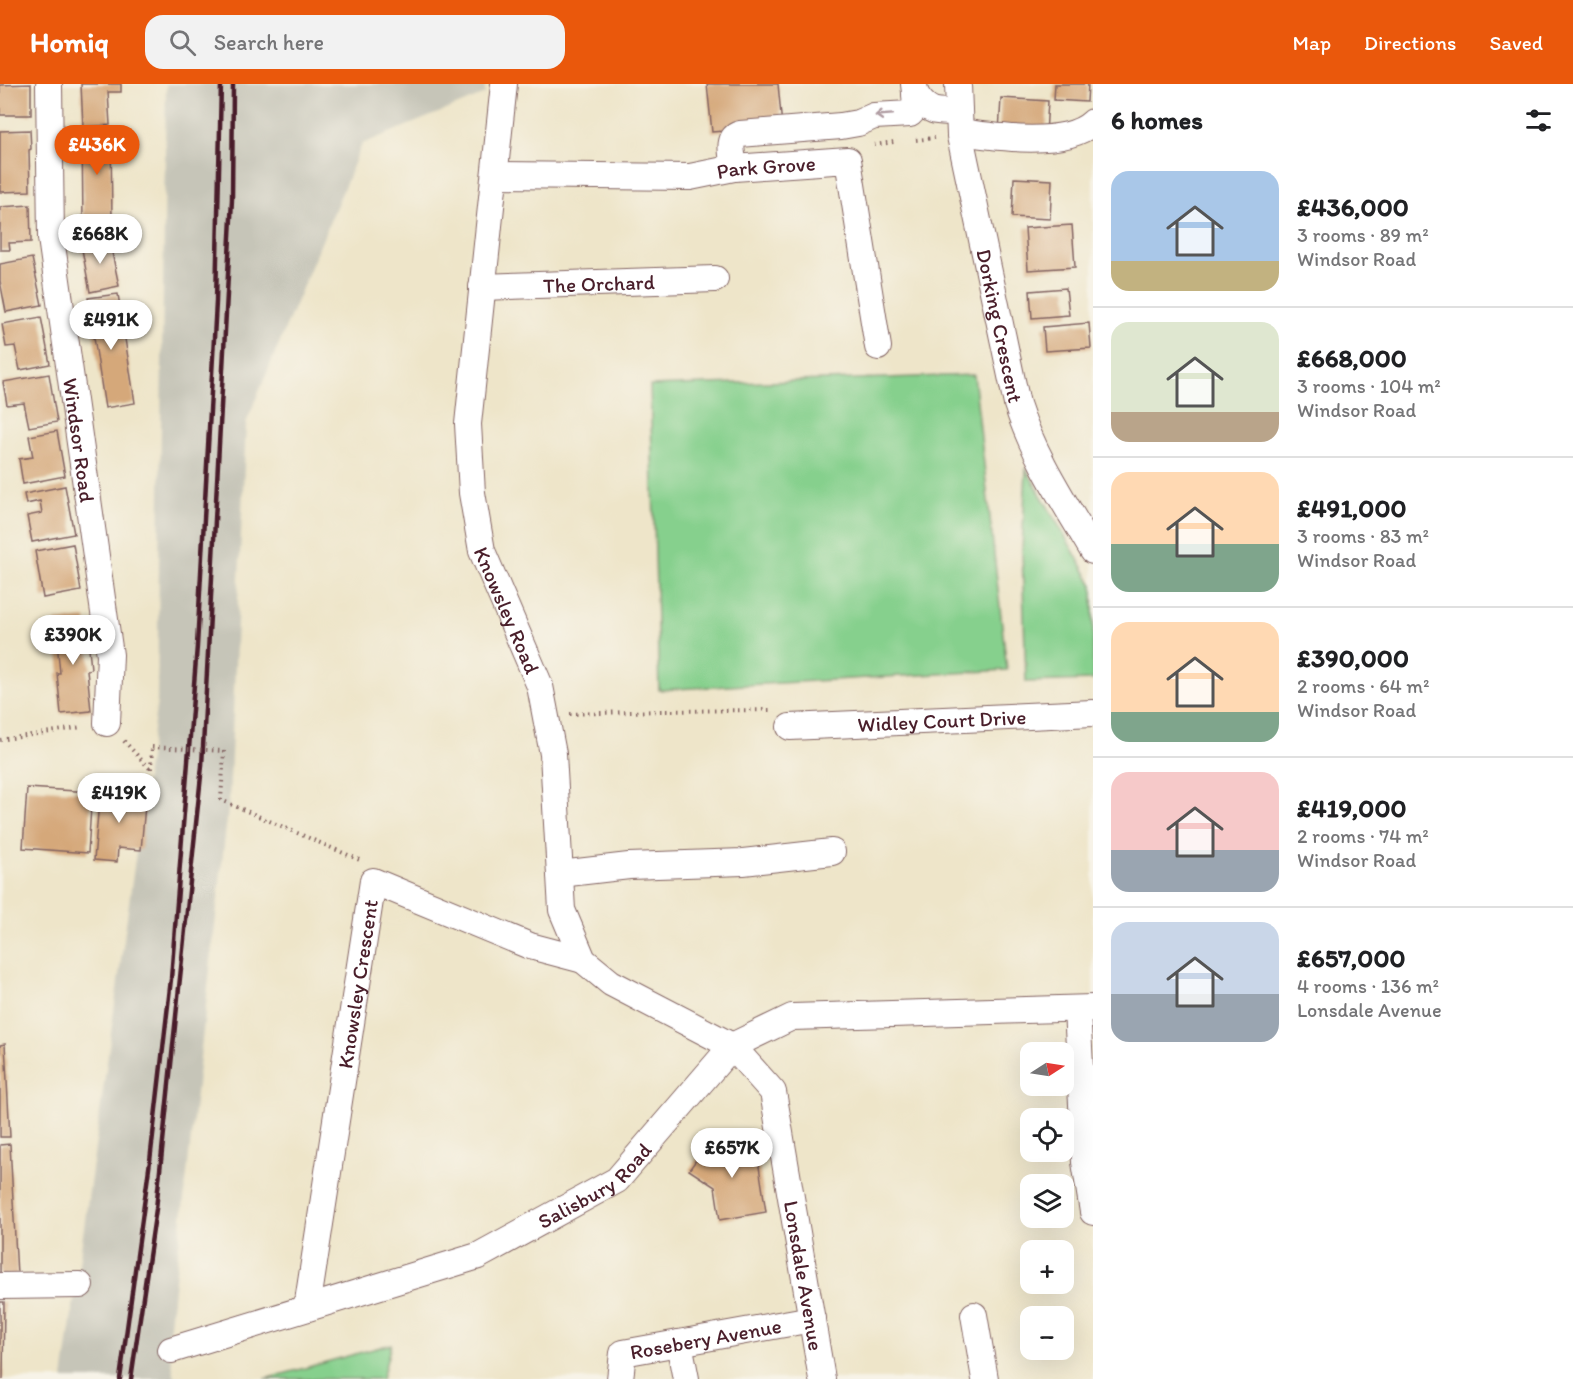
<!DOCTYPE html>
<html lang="en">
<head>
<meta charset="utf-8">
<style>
	:root { --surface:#fff; --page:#f2f2f2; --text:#202124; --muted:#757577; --line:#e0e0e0; --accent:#ea580c }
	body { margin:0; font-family:Itim,sans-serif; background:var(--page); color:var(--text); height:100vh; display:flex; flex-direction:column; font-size:22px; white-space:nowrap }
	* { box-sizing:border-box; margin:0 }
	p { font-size:20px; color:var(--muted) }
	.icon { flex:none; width:33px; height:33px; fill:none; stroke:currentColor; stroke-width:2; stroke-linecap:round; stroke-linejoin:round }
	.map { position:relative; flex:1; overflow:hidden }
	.drawer { display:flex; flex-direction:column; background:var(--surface); width:480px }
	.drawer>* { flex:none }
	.needle { width:39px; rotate:78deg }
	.controls { position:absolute; left:1020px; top:958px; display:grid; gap:12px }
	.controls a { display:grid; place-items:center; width:54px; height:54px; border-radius:12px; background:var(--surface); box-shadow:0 6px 24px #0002; font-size:30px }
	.price { position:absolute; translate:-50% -51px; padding:0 14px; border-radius:21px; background:#fff; color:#222; font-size:20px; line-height:39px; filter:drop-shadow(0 2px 3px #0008) }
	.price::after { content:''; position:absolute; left:50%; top:36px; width:18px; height:14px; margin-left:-9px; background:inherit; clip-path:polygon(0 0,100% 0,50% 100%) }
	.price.on { background:var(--accent); color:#fff }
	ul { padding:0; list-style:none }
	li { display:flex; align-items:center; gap:18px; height:150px; padding:0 18px }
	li+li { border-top:2px solid var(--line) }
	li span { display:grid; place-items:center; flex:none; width:168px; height:120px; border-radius:18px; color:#555 }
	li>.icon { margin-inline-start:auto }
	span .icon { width:72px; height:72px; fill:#fffc; stroke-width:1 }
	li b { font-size:26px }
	h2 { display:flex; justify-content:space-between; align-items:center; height:72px; padding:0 18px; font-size:26px }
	header { display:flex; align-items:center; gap:36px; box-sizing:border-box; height:84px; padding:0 30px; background:var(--accent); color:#fff }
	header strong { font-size:28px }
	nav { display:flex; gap:33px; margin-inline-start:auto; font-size:21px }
	.search { width:420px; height:54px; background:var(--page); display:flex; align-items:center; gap:15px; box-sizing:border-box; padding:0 21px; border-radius:18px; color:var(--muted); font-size:22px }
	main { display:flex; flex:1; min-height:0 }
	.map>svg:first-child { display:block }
	.industrial { fill:#c6c5b8 }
	.green { fill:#86d08d; stroke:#68785c; stroke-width:1.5 }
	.building { fill:#d5a87a }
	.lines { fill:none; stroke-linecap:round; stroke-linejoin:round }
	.minor-casing { stroke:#836462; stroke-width:28 }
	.path { stroke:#836462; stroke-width:4; stroke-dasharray:1.5 4.5; stroke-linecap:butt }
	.minor { stroke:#fff; stroke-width:26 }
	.rail { stroke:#4a1f2b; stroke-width:4.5 }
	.path-bridge { stroke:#836462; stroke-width:4; stroke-dasharray:1.5 4.5; stroke-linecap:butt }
	.oneway { stroke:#ae9aa0 }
	.labels { text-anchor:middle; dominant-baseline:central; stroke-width:4.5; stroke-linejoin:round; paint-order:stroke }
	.street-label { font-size:21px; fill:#4a1f2b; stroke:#f7f3e8 }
</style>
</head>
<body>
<header>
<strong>Homiq</strong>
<div class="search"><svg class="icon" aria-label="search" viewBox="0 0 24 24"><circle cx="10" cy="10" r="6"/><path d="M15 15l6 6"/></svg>Search here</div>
<nav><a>Map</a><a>Directions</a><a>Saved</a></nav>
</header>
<main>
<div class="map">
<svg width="1093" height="1295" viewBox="0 0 1093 1295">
	<rect width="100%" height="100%" fill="#f7f3e8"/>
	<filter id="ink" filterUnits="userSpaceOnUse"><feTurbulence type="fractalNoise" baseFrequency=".0167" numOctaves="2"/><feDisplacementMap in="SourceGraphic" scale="12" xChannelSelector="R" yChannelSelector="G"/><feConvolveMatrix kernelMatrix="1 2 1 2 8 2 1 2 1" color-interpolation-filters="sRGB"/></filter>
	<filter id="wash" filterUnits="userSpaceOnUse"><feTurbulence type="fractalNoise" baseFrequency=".008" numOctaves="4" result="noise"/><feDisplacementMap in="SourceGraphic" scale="24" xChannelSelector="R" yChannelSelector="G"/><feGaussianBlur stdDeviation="1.35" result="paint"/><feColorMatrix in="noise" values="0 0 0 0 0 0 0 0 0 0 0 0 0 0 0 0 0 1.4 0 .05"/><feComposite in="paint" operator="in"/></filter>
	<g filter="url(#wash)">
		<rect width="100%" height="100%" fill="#eee5c9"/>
		<!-- industrial -->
		<path class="industrial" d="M166 0H485V10L362 60 246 339 229 716 168 1258 175 1295H63L157 617Z"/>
		<!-- green -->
		<path class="green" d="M974 291 1007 586 659 606 650 302Z
			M1026 385 1093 501V596L1026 598 1022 466Z
			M391 1260 382 1295H265Z"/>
		<g id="blocks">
			<!-- building -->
			<path class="building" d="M31 0V31H0V1Z
				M81 0H121V8H108L110 41 83 43Z
				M707 0H778L782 42 712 48Z
				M1055 0H1088L1087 18 1054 16Z
				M1001 14 1048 17 1046 50 999 48Z
				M82 44H111L112 141H83Z
				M30 46 31 65 29 66 30 107 0 108V47Z
				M1014 94 1052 96 1050 135 1012 133Z
				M30 121 31 158 9 159 10 166H0V123Z
				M1072 141 1075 183 1028 186 1025 144Z
				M109 154 119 202 90 208 81 160Z
				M32 174 42 221 6 228 0 197V180Z
				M1066 204 1069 231 1032 234 1030 207Z
				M118 210 135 319 105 324 88 214Z
				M41 233 50 280 20 286 15 262 6 263 2 240Z
				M1089 239 1091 264 1045 267 1043 243Z
				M49 290 57 338 29 343 24 319 7 321 3 298Z
				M57 347 65 392 23 400 19 375 33 373 29 352Z
				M65 402 74 450 32 458 27 432 42 429 40 417 26 420 24 410Z
				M73 460 81 507 43 514 35 467Z
				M86 534 91 585 87 586 91 627 61 630 57 589H60L55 537Z
				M27 704 92 708 88 769 23 764Z
				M100 706 146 710 141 766 118 764 117 778 94 776Z
				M5 960 10 1053H0V961Z
				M714 1051 758 1076 766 1128 720 1136 715 1103 689 1086Z
				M10 1060 17 1191 0 1192V1061Z
				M0 1218H4L3 1295H0Z"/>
		</g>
	</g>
	<g filter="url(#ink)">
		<use href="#blocks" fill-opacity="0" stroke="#836462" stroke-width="1.5"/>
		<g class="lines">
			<!-- minor casing -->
			<g class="minor-casing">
				<g id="minor">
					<path id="s1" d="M49 0 51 154 110 571 107 639"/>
					<path id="s2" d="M504 0 468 340 472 409 482 467 540 602 553 670 562 826 583 876 611 899 732 962 773 1008 822 1295"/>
					<path id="s3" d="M958 0 960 52 1017 320C1034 373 1065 419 1093 467"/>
					<path d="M915 9C927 29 937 29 959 27"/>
					<path d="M960 48C995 53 1066 64 1093 38"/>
					<path d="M734 84C733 72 726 54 740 50L841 42 858 39 874 32 910 30C918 23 915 9 914 0"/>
					<path id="s4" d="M495 91 690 93 734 84 848 76 878 263"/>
					<path id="s5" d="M482 203 715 195"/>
					<path id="s6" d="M790 643 1093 629"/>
					<path d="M560 790 629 782 743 778 832 768"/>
					<path d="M1077 925 1085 1078 1093 1128"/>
					<path d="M0 1202 80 1201"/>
					<path id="s7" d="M307 1224 373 797 530 862 583 876"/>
					<path d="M974 1231 985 1295"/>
					<path d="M679 1259 686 1295"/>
					<path id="s8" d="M171 1266 478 1172 617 1096 732 962 792 933 1093 924"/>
					<path id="s9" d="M620 1295 623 1269 812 1235"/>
				</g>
			</g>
			<!-- path -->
			<path class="path" d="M916 56 935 54
				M874 61 894 58
				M570 630 660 627 773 626
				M0 656 82 643
				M124 657 151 686
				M224 667 221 716 362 777
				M151 685 152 663"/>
			<!-- minor -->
			<use href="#minor" class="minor"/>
			<!-- rail -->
			<path class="rail" d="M120 1295 150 1077 171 895 197 562 216 218 221 0
				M131 1295 156 1125 202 682 232 115 233 0"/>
			<!-- path-bridge -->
			<path class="path-bridge" d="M152 663 224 667"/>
		</g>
		<!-- one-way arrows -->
		<defs><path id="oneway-shaft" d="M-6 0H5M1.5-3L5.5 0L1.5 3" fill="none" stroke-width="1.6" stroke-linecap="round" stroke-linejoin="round" transform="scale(1.5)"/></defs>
		<use class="oneway" href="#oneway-shaft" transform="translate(884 31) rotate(176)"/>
	</g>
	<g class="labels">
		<!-- street labels -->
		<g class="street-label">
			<text stroke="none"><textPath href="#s4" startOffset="272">Park Grove</textPath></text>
			<text stroke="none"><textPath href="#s5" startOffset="117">The Orchard</textPath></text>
			<text stroke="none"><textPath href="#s3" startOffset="246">Dorking Crescent</textPath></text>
			<text stroke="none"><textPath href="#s1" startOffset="358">Windsor Road</textPath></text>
			<text stroke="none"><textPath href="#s2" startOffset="534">Knowsley Road</textPath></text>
			<text stroke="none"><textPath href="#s6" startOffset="152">Widley Court Drive</textPath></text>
			<text stroke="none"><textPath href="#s7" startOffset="328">Knowsley Crescent</textPath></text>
			<text stroke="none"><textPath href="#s8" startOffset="458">Salisbury Road</textPath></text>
			<text stroke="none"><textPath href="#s2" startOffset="1317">Lonsdale Avenue</textPath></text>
			<text stroke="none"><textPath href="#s9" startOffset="110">Rosebery Avenue</textPath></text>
		</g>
	</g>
</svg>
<div class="controls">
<a><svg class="needle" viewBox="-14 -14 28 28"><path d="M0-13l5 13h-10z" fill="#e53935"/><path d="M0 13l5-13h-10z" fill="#757577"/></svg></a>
<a><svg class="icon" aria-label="locate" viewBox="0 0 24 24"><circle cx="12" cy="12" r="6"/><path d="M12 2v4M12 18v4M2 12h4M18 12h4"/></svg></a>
<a><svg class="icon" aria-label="layers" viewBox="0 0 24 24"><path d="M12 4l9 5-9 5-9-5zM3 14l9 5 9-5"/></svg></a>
<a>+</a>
<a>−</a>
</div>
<b class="price on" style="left:97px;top:92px">£436K</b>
<b class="price" style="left:100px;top:181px">£668K</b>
<b class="price" style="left:111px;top:267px">£491K</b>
<b class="price" style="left:73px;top:582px">£390K</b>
<b class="price" style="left:119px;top:740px">£419K</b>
<b class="price" style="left:732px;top:1095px">£657K</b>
</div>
<section class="drawer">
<h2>6 homes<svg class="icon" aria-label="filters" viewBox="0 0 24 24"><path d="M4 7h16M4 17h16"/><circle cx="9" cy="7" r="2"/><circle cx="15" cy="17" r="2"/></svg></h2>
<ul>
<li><span style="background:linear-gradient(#a9c7e8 75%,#c2b280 0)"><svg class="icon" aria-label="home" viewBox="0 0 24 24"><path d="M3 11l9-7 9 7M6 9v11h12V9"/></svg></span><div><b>£436,000</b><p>3 rooms · 89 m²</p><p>Windsor Road</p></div></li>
<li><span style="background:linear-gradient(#dfe7d0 75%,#b9a48a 0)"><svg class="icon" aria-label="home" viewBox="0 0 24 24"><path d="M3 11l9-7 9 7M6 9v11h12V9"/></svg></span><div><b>£668,000</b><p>3 rooms · 104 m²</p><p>Windsor Road</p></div></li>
<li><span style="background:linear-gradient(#ffd9b3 60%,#7fa58c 0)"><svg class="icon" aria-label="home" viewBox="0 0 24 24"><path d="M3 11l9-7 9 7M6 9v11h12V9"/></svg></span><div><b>£491,000</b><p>3 rooms · 83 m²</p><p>Windsor Road</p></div></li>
<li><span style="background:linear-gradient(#ffd9b3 75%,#7fa58c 0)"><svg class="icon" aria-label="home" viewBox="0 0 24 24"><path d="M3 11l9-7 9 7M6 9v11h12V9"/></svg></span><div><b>£390,000</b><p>2 rooms · 64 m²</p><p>Windsor Road</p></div></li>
<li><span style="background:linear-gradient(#f6c9c9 65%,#9aa5b1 0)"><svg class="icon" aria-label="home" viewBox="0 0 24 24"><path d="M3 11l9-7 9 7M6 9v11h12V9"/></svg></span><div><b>£419,000</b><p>2 rooms · 74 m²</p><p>Windsor Road</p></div></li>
<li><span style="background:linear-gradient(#c9d6e8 60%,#9aa5b1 0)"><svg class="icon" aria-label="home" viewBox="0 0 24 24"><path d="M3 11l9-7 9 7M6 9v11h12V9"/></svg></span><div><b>£657,000</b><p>4 rooms · 136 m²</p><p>Lonsdale Avenue</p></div></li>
</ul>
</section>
</main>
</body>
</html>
